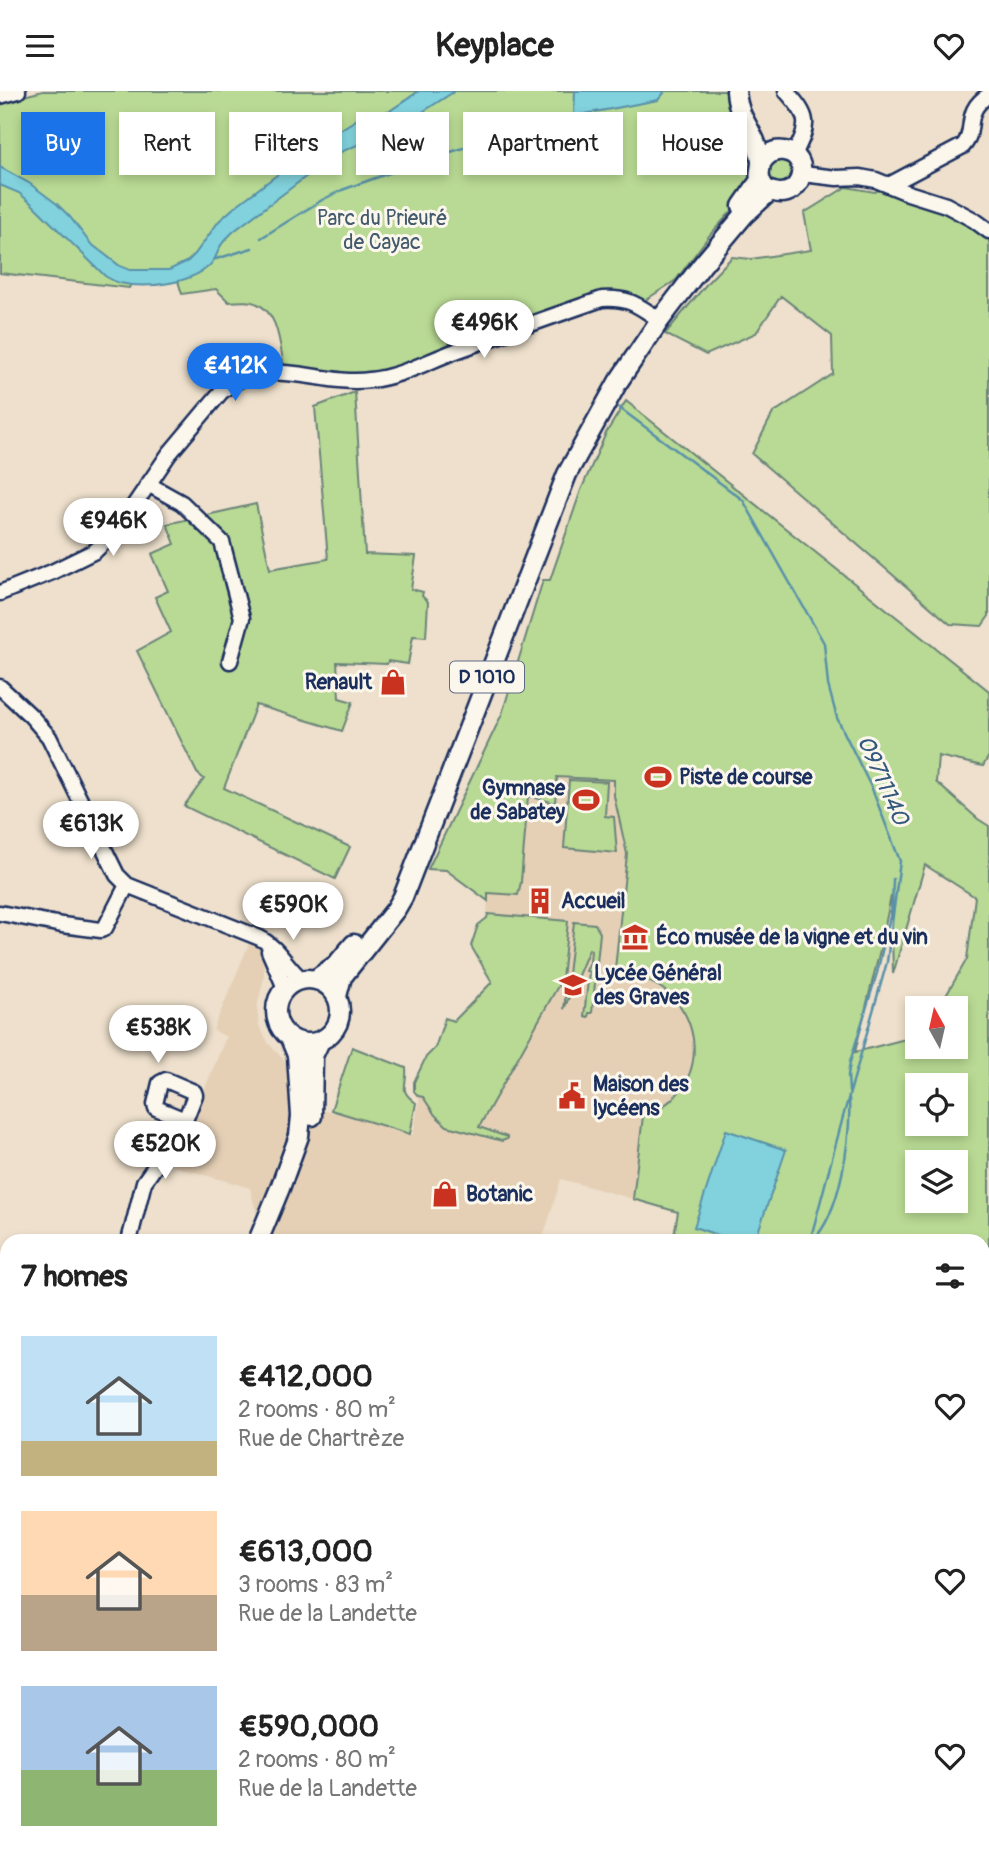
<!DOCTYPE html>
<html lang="en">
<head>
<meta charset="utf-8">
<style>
	:root { --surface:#fff; --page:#f2f2f2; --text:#222; --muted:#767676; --accent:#1a73e8 }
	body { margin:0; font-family:Pangolin,sans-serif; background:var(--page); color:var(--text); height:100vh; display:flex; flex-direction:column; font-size:26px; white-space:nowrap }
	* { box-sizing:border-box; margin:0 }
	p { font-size:23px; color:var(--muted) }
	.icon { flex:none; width:38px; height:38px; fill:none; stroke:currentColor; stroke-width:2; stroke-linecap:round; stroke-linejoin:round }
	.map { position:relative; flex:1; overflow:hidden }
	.panel { position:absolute; left:0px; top:1143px; width:990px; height:625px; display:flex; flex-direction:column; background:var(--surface); border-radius:21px 21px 0 0; box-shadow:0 4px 10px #0003 }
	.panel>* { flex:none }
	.guide { position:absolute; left:21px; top:21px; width:948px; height:63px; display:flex; gap:14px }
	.needle { width:46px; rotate:352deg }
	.tools { position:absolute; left:905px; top:905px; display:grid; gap:14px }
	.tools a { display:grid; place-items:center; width:63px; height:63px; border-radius:0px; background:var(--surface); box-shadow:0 4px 10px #0003; font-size:35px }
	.price { position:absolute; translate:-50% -60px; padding:0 16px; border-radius:24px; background:#fff; color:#222; font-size:23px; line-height:46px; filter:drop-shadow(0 2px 4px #0008) }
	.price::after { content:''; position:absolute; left:50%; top:42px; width:21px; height:16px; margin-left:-10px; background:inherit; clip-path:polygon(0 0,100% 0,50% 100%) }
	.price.on { background:var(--accent); color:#fff }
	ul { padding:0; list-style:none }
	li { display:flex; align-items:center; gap:21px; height:175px; padding:0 21px }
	li span { display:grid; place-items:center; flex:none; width:196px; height:140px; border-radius:0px; color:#555 }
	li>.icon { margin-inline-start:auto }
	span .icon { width:84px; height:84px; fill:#fffc; stroke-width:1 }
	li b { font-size:30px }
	h2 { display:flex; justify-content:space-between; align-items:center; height:84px; padding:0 21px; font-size:30px }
	.pill { padding:0 24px; border-radius:0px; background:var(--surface); box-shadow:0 4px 10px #0003; font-size:24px; line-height:63px }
	.pill.on { background:var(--accent); color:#fff }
	header { display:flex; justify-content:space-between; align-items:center; height:91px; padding:0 21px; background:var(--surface); font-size:32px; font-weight:700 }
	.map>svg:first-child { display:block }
	.built { fill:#e5d0b6 }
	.green { fill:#b9da94; stroke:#6a8479; stroke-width:2; fill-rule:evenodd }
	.water { fill:#81d2dc; stroke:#5891aa; stroke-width:2 }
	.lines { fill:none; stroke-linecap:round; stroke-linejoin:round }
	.stream { stroke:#5891aa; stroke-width:2.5 }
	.minor-casing { stroke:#1b2f5e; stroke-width:19 }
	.major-casing { stroke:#1b2f5e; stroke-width:23 }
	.minor { stroke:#fbf7ec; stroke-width:14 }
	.major { stroke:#fbf7ec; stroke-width:18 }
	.labels { text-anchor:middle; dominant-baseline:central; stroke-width:6; stroke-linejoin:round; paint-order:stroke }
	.shield { fill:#fbf7ec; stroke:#5e6b89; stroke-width:2 }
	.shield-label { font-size:19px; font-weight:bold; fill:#1b2f5e }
	.park-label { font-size:21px; fill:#425a6c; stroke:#fbf7ec }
	.poi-label { font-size:21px; font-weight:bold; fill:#1b2f5e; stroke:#fbf7ec; text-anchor:start }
	.water-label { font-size:23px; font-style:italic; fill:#34587e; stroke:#fbf7ec }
</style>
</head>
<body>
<header><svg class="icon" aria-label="menu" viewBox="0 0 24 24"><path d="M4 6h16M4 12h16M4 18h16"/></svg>Keyplace<svg class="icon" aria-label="heart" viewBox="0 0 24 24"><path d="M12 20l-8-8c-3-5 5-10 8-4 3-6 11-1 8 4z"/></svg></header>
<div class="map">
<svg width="989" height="1766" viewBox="0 0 989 1766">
	<rect width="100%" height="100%" fill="#eee0cc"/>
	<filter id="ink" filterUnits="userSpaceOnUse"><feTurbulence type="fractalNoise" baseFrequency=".0143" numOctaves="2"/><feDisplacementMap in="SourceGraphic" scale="14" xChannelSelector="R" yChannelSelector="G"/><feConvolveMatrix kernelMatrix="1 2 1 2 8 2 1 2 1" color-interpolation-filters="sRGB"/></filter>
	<g filter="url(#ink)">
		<!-- built -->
		<path class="built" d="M557 686 614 689V705L627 763 615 878 619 883 636 886 663 897 680 915 692 939 694 954 692 974 684 993 678 1002 661 1018 643 1025 633 1108 561 1088 542 1150H259L257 1125 250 1097 173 1075 226 946 213 939 256 836 264 876V886L257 917 259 935 269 953 286 971 290 1014 337 1022 413 1044 419 1009 414 1000V991L426 966 435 957 445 927 454 930 492 890 471 855 478 834 487 827 488 802 518 804 521 791 528 704Z"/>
		<!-- green -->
		<path class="green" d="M43 0H728L733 27 748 55 754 71 749 101 709 145 676 189 638 214 619 207 388 286 285 282C280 258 280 218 252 211 245 209 236 211 229 211L216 198 182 203 178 190 155 194 131 193 129 197 0 182V11Z
			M782 65 795 74 791 94 771 95 765 77Z
			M889 94 989 140V525L982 535 950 533 752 363 773 322 833 283 832 245 781 205 756 242 706 264 665 243 709 190 732 166 751 168 811 159 804 122 846 96 875 101Z
			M355 301 365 463 416 465 411 498 423 501 422 505 428 511 426 546 413 545 408 573 388 570 387 573 337 571 339 607 353 611 342 640 256 614 224 697 350 756 335 788 184 715 204 688 197 682 137 560 171 541 155 506 168 500 152 463 175 453 167 433 256 413 270 478 328 468 315 316Z
			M626 310 989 600V665L983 675 938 665 936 691 978 728 989 735V1355H984V1150H673L678 1121 633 1108 643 1025C657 1019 669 1013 679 1001 704 969 696 923 664 899 651 889 635 885 618 883L615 878 627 763 614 705V689L557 686 555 712 528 705 521 791 518 804 488 802V810L446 779 428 778 502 623 543 489H550L581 399 606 342ZM925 774 975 806 967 868 939 917H956V956H917V945L855 961 880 859 891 805 893 883ZM917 994H956V1032H917ZM917 1071H956V1110H917Z
			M569 689 607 691 605 725 614 726 617 762 564 757Z
			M488 823 568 830 562 888 479 1036 507 1046V1048L502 1050 447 1035 435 1024 423 1006 418 1005 414 1000V991L426 966 435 957 445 927 454 930 492 891 471 855 478 834 487 827Z
			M574 831 595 833 600 842 592 922H589L588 926 584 925 589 881 586 880 590 871 591 859 589 858 564 918Z
			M352 956 406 977C408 996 397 998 416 1012L410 1043 331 1019Z"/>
		<!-- water -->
		<path class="water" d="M419 0H455L399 36 336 63 234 140C229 145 223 150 220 156 216 164 216 169 209 175 189 193 145 198 120 192 115 191 110 188 105 185L32 113 19 102 0 94V76L29 92 57 113 70 126 90 152 120 175 130 179H169L188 170 195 163 219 130 237 114 322 50 356 29 391 19Z
			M575 0H663L664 2 658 9 574 25Z
			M726 1039 786 1059 755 1150H735L694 1136Z"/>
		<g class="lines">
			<!-- stream -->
			<path class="stream" d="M261 147 322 109 342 99 431 67 565 26 574 25
				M216 168 252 157
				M617 315 743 409 824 552 828 594 837 627 872 698 900 770 887 871 843 1026 810 1150
				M849 1001 848 984 850 971 877 882 892 817 893 788
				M812 1150C841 1123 851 1045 849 1007
				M679 1766V1760"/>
			<!-- minor casing -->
			<g class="minor-casing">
				<path id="minor" d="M786 0C810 27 810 32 794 64
					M0 5 18 0
					M802 83 837 87 860 86 876 89 908 102 946 114 974 129 989 140
					M889 94 963 55C977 40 962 20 989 4
					M148 393 182 412 222 451 242 527 230 570
					M0 502 52 481 95 460 118 438 169 363 221 301C265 261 319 296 370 289 400 286 428 270 456 260 505 242 553 225 602 208 630 206 638 215 660 229
					M0 596 31 625 49 646 117 784 127 794 260 847C278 857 286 875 301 888
					M0 822 62 834 101 839 105 837 127 794
					M269 860 285 897
					M129 1150 144 1091 182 1037 195 1004 194 1001 166 989 160 992 155 1013 156 1017 185 1029
					M0 1192H7
					M0 1325 7 1326
					M0 1451H7
					M984 1692 989 1693
					M249 1766 250 1760
					M480 1766 482 1760"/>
			</g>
			<!-- major casing -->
			<g class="major-casing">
				<path id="major" d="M736 0C738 24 746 30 755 50 757 56 761 65 761 71 761 79 757 84 762 92 764 97 769 100 774 101 803 109 813 64 784 60 773 58 766 64 761 72
					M742 115 760 89
					M276 920a32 32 0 1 1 64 0a32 32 0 1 1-64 0Z
					M316 888 337 873 354 853
					M337 905 342 886 396 818 403 806 567 383 618 291 660 229 702 174 744 124 770 100
					M312 1025 313 965 320 950
					M258 1150 280 1097 299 1045 301 1025 297 964 290 947
					M0 1672 7 1658"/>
			</g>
			<!-- minor -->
			<use href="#minor" class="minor"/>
			<!-- major -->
			<use href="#major" class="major"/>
		</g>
	</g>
	<!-- icons -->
	<defs>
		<g id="shop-bare" transform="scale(2.1)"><path d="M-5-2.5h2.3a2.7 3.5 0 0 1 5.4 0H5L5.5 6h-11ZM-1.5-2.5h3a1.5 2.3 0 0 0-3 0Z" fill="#c8321e" stroke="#fbf7ec" stroke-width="2.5" paint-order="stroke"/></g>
		<g id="stadium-bare" transform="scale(2.1)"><path d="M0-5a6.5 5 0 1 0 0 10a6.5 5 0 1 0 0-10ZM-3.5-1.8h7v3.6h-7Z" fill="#c8321e" stroke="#fbf7ec" stroke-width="2.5" paint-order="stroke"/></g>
		<g id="building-bare" transform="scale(2.1)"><path d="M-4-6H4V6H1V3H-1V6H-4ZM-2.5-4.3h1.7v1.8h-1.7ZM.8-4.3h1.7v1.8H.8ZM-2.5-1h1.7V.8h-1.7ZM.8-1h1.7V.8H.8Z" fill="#c8321e" stroke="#fbf7ec" stroke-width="2.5" paint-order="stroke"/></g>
		<g id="museum-bare" transform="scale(2.1)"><path d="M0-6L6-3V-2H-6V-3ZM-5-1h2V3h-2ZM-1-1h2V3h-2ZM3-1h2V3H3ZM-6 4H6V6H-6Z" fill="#c8321e" stroke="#fbf7ec" stroke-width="2.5" paint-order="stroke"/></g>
		<g id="school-bare" transform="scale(2.1)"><path d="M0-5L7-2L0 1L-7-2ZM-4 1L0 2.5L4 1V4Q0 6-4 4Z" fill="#c8321e" stroke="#fbf7ec" stroke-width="2.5" paint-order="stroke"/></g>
		<g id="civic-bare" transform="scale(2.1)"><path d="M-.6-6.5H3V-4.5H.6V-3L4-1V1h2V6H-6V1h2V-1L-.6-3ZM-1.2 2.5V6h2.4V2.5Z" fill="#c8321e" stroke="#fbf7ec" stroke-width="2.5" paint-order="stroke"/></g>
	</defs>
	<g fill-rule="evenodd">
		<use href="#shop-bare" x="393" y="591"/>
		<use href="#stadium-bare" x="658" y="686"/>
		<use href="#stadium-bare" x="586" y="709"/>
		<use href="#building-bare" x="540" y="810"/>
		<use href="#museum-bare" x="635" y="846"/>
		<use href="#school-bare" x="573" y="894"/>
		<use href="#civic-bare" x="572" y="1005"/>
		<use href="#shop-bare" x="445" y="1103"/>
	</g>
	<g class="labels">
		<!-- shield labels -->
		<rect class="shield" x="450" y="570.5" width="74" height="31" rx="5"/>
		<g class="shield-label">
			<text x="487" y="586">D 1010</text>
		</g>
		<!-- park labels -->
		<g class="park-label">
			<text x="382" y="127">Parc du Prieuré<tspan x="382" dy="24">de Cayac</tspan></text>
		</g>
		<!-- poi labels -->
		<g class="poi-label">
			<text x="372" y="591" text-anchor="end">Renault</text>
			<text x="679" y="686">Piste de course</text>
			<text x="565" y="697" text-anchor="end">Gymnase<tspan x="565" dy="24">de Sabatey</tspan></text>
			<text x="561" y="810">Accueil</text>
			<text x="656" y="846">Éco musée de la vigne et du vin</text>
			<text x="594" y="882">Lycée Général<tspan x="594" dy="24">des Graves</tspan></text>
			<text x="593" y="993">Maison des<tspan x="593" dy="24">lycéens</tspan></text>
			<text x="466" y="1103">Botanic</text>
		</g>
		<!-- water labels -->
		<g class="water-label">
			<text transform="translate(883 689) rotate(66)">O9711140</text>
		</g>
	</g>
</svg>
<div class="tools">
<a><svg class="needle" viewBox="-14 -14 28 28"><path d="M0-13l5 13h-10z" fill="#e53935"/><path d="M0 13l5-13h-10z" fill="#767676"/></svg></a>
<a><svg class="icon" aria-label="locate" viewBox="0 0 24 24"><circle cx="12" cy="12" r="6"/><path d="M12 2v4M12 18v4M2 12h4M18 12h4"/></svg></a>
<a><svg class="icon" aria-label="layers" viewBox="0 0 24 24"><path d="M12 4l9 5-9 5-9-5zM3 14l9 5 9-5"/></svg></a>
</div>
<b class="price" style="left:484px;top:269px">€496K</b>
<b class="price on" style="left:235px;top:312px">€412K</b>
<b class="price" style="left:113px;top:467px">€946K</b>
<b class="price" style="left:91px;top:770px">€613K</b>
<b class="price" style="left:293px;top:851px">€590K</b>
<b class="price" style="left:158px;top:974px">€538K</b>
<b class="price" style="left:165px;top:1090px">€520K</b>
<div class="guide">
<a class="pill on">Buy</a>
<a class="pill">Rent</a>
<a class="pill">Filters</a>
<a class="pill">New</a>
<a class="pill">Apartment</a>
<a class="pill">House</a>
</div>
<section class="panel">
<h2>7 homes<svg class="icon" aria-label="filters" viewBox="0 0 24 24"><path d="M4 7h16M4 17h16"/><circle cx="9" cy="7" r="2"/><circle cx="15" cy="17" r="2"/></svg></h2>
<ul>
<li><span style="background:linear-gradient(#bfe0f5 75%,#c2b280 0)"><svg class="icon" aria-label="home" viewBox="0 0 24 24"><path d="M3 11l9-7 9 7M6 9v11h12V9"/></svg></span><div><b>€412,000</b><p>2 rooms · 80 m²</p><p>Rue de Chartrèze</p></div><svg class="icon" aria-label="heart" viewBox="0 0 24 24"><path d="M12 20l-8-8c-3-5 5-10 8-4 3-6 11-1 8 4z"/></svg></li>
<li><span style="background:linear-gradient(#ffd9b3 60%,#b9a48a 0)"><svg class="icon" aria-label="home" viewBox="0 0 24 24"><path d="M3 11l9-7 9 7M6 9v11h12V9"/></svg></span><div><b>€613,000</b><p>3 rooms · 83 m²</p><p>Rue de la Landette</p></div><svg class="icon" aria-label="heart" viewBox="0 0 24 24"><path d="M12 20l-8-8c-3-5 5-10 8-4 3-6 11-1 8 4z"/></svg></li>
<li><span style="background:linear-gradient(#a9c7e8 60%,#8fb573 0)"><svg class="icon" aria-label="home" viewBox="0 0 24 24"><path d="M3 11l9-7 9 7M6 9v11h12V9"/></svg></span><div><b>€590,000</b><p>2 rooms · 80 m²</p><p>Rue de la Landette</p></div><svg class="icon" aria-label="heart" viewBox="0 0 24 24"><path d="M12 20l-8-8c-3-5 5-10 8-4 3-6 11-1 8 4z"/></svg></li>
</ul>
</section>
</div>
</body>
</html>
